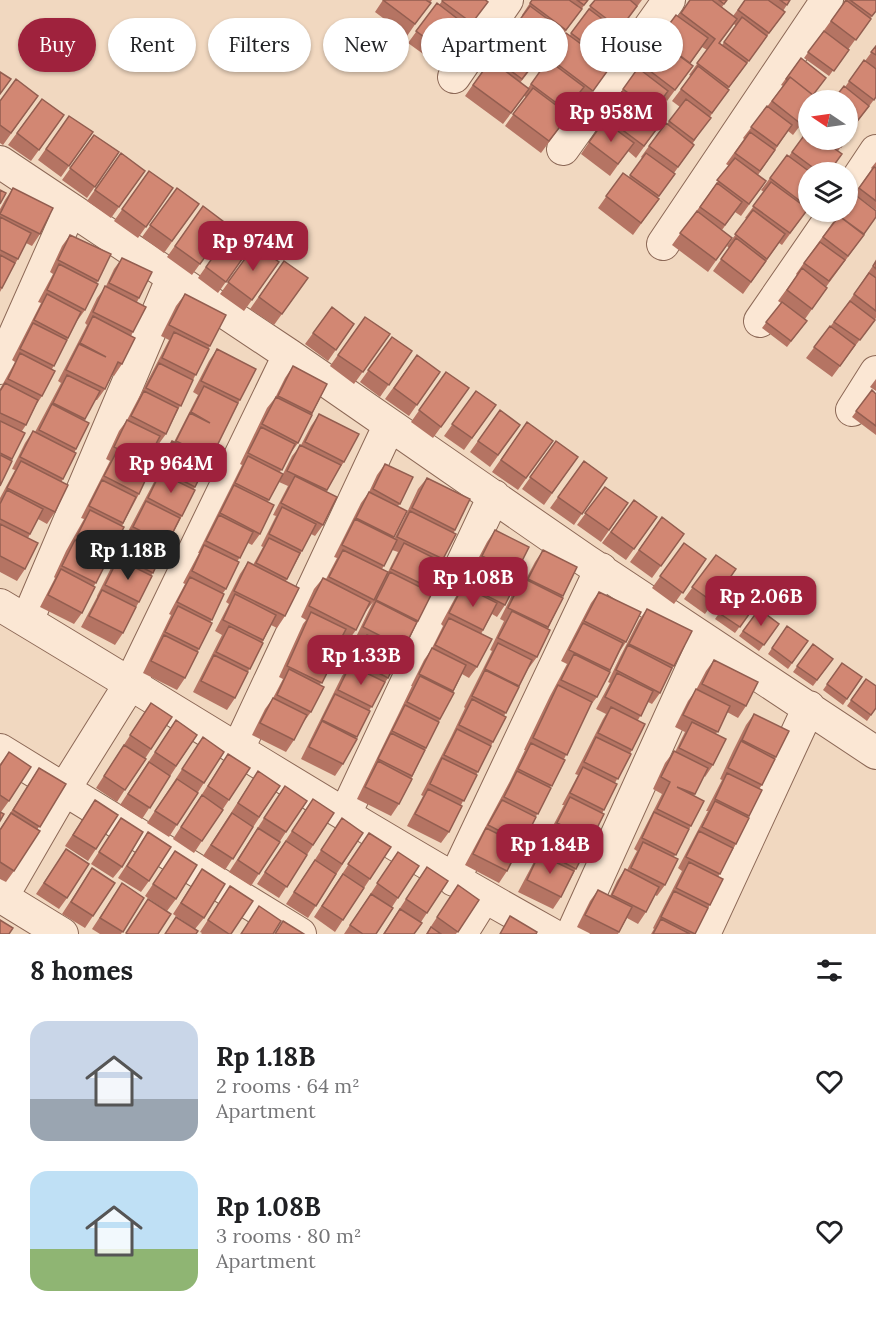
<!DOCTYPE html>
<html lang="en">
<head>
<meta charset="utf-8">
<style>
	:root { --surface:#fff; --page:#f2f2f2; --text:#202124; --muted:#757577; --accent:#9f223d }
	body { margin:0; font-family:Lora,serif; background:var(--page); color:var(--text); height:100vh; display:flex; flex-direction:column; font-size:22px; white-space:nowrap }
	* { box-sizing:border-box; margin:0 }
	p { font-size:20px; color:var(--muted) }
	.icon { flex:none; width:33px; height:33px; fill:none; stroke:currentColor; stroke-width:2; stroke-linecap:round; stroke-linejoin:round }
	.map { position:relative; height:934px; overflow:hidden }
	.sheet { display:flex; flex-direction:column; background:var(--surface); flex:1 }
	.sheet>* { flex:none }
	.hud { position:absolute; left:18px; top:18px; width:840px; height:54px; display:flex; gap:12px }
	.needle { width:39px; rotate:283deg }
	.controls { position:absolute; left:798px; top:90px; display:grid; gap:12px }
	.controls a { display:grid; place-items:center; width:60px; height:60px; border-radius:50%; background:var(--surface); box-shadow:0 2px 4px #0004; font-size:30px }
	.price { position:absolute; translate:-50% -51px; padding:0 14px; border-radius:12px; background:var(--accent); color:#fff; font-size:20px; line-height:39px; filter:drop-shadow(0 2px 3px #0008) }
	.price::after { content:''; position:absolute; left:50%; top:36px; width:18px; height:14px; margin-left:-9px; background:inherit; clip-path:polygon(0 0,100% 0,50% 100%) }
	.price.active { background:#222; color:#fff }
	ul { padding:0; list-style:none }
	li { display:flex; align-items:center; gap:18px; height:150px; padding:0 30px }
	li span { display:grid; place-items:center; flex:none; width:168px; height:120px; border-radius:18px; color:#555 }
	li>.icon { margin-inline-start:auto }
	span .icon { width:72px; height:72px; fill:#fffc; stroke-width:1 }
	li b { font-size:26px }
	h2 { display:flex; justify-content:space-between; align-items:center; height:72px; padding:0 30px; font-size:26px }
	.chip { padding:0 21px; border-radius:27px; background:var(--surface); box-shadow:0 2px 4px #0004; font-size:21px; line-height:54px }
	.chip.active { background:var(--accent); color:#fff }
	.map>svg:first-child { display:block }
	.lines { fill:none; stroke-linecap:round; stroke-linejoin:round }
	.street-casing { stroke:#8c6856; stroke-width:34 }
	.street { stroke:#fbe7d4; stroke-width:32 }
	.wall { fill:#b57463; fill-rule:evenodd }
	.building { fill:#d28773; stroke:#935e50; stroke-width:1.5 }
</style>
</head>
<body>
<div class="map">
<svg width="876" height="934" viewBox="0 0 876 934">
	<rect width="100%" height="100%" fill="#f1d8c0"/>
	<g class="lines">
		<!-- street casing -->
		<g class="street-casing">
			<path id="street" d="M454 77 507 0
				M563 149 669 0
				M0 162 289 355 585 560 876 753
				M848 193 876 151
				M663 244 827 0
				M760 321 835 212
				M0 368 70 210
				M852 410 876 372
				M0 605C184 715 364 830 551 934
				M27 621 172 279
				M0 750 300 934
				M237 751 389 426
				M345 814 494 496
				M454 880 601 569
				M0 896 62 934
				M2 897 65 788 130 684 289 355
				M461 934 484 897
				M572 934 705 640
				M704 934 809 707"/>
		</g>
		<!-- street -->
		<use href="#street" class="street"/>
	</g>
	<!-- wall -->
	<path class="wall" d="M383 0H432L407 36 375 12Z
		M443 0H487L469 28 476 33 448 72 408 43 437 3 439 5Z
		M532 0H588L558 42 554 39 520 83 528 88 541 70 540 69 566 33 570 35 595 0H642L619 31 629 39 610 65 611 66 585 102 577 96 565 112 569 115 541 153 505 126 526 97 524 96 503 124 465 96 492 57 523 16 522 15Z
		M690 0H727L722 7 733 16 745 0H790L783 11 785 12 728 89 693 143 694 145 674 173 658 198 659 199 633 235 598 208 623 173 629 177 642 158 641 157 649 146 667 124 680 107 672 101 691 76 689 75 707 50 702 47 690 64 693 66 667 101 663 98 652 114 662 122 636 158 628 151 610 176 581 154 598 129 596 128 615 101H614L623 89 651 51 650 50 658 39 678 16ZM734 24 736 26 722 45 720 43Z
		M845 0H876V11L829 76 804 58 843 4Z
		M876 46V97L855 125 848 138 845 87 864 60 865 61Z
		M801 58 813 95 808 115 793 135 788 131 758 175 766 181 741 216 735 212 722 230 732 238 708 272 672 245 729 166 726 164 744 139 743 138 783 86 781 85Z
		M38 96 3 145 0 143V101Z
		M42 99 64 115 31 161 8 145Z
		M69 116 93 132 61 177 38 160Z
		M808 130V140H846L838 151 829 172H808V209L782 245 779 243 743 294 713 271 729 248 727 246 747 219 745 218 764 192 761 190 787 155 789 156Z
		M94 135 119 152 87 198 62 180Z
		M121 153 145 171 111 218 87 201Z
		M876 162V210L854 194 872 169 871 168Z
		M149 171 173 188 138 238 114 221Z
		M13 188 40 234 32 246 26 243 18 259 13 267 0 292V209L5 200Z
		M177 188 199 204 164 253 142 237Z
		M203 206 228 225 192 275 167 257Z
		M838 215 863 234 856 246 826 287 827 288 805 319 807 321 787 347 762 328 781 303 778 301 797 275 796 274Z
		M231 231 252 245 218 293 198 278Z
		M70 235 98 281 85 310 77 321 52 369 42 396 36 405 26 425 22 431 25 433 11 461 0 486V389L15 362 12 360 41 303 38 302 53 274 50 272 62 246Z
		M255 245 279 262 244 311 220 294Z
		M122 258 139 298 137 302 133 332 131 336 122 364 114 376 112 375 105 389 97 400H95L84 421 76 449 62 481 55 512 47 524 38 519 28 538 25 569 17 581 0 572V498L15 470 12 469 25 443 33 431 35 432 61 383 58 381 87 325 85 323 97 298 106 286 114 269Z
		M284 261 308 278 274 325 250 309Z
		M876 261V318L832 377 806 358 846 306Z
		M185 294 210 346 166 434 158 445 156 444 145 465 139 494 122 526 111 553 94 586 82 613 74 624 40 607 55 578 54 577 66 551 84 519 81 518 110 461 106 459 119 431 127 420 169 340 161 336 176 306Z
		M332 307 354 324 328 361 305 344Z
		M365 317 390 334 354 384 330 366Z
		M392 337 412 351 380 397 360 382Z
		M217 349 240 400 194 489 182 516 151 576 139 602 136 607 123 633 115 645 81 627 97 597V596L111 568 110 567 123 541 154 482 150 480 164 452 172 441 174 442 198 395 193 392 209 361Z
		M417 355 440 372 409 416 385 399Z
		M293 366 327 384 298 443 290 454 280 472 268 502 260 534 252 545 248 543 237 562 226 589 223 593 199 649 185 678 177 690 143 673 171 615 169 614 185 584 183 583 199 553H198L242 465 240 464 267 408 275 398 285 378Z
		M446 372 469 388 433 438 411 422Z
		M876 379V391L870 387Z
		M872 390 876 394V435L852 417Z
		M476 391 496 405 464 450 444 436Z
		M500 410 520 425 490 467 470 452Z
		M319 414 344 462 337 472 326 492 323 525 315 536 311 534 286 581 285 616 277 628 271 625 235 698 227 710 193 692 222 635 215 631 229 604 226 602 240 574 248 562 253 565 263 547 261 546 276 516 273 515 288 486 279 482 292 456 301 445 311 426Z
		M527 422 553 441 518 490 492 472Z
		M556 441 578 457 544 505 522 489Z
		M584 461 607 478 574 525 550 508Z
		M385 464 400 504 398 506 407 511 393 538 394 539 404 519 418 489 427 478 455 530 443 559 428 591 432 593 404 648 400 654 388 678 382 687 369 711 343 764 335 776 301 759 342 676 348 668 362 642 355 639 373 602 366 611H365L356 630 348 641 341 638 332 656 320 685 311 712 302 724 294 740 286 752 252 735 265 709 273 698 283 679 279 677 303 624 306 620 301 617 314 589 323 578 326 579 337 558 334 557 361 503 369 492 377 475ZM392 550 398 552 388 572 382 569Z
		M605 487 628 503 601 542 577 525Z
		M634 500 657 517 626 560 602 543Z
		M662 517 684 534 652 578 630 562Z
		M495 530 516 573 514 577 505 605 497 617 492 614 481 634 477 667 469 678 462 674 399 804 391 816 357 799 399 713 412 686H411L424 660 431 650 443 626 441 624 455 598 461 589 470 571 478 559 487 542Z
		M684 543 706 559 674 604 652 588Z
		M543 550 577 567 562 597 563 598 548 629 537 657 528 669 504 716 493 742 461 805 449 832 441 843 407 826 423 796 421 795 451 737 465 708 464 707 492 651 490 650 504 621 500 619 515 589 523 578 526 579 535 562Z
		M716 555 736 569 705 614 684 599Z
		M735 591 755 606 735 633 715 619Z
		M599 592 626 642 620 651 597 697 590 706 523 843 518 851 507 871 499 883 465 865 510 781 525 750H524L550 696 567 664 561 661 591 603Z
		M647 609 674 666 669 673 660 693 652 704 648 702 638 720 632 750 615 783 591 840 561 897 553 909 518 892 564 805H562L578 775 575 774 603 719 606 714 596 709 610 683 608 682 620 657 639 620Z
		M759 609 779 624 759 651 739 636Z
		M787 626 808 641 788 669 768 654Z
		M813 644 833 659 813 686 793 672Z
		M714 660 746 706 738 718 727 712 716 734 713 765 705 777 704 776 694 796 691 826 687 832 674 857 665 885 657 896 655 895 646 912 638 924 627 918 618 934H591L577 927 590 901 598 890 610 896 617 881 625 869 627 870 637 851 634 849 662 794 653 789 665 763 674 751 675 752 685 732 675 727 688 701 696 690 706 671Z
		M842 663 862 677 843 705 823 690Z
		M866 679 876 708 867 721 847 706Z
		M151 703 172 717 117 802 96 788Z
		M754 714 776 757 762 785 759 789 762 790 748 818 736 844 732 851 718 877 723 879 695 934H651L654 929 653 928 682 871 678 868 708 811H706L722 780 720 779 733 751 746 725Z
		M176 720 197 735 142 819 120 805Z
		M203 737 224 752 169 837 147 823Z
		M9 752V801L1 812 0 821V764Z
		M228 754 250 768 194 853 173 839Z
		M39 768 66 784 37 830 14 871 6 882 0 879V829Z
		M258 771 280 786 225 870 203 856Z
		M285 786 286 832 251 886 229 872Z
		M313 799 334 813 279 898 257 884Z
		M95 800 96 849 88 861 65 846Z
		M121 818 122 867 113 878 91 864Z
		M342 818 363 833 308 918 286 904Z
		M148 832 149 881 141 892 118 878Z
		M369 833 391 847 335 932 314 917Z
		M66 849 67 898 59 909 36 894Z
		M175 851 176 899 167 911 145 896Z
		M398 852 419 866 392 907 376 934H344Z
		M427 867 448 881 421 922 414 934H383Z
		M92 868 93 916 85 928 62 914Z
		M202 869 204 918 195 929 173 914Z
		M122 883 144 898 121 934H100L92 929Z
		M458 885 479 900 456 934H426Z
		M230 886 231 934H201L202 933 200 932Z"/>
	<!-- building -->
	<path class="building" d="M383 0H426L431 3 415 24Z
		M443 0H485L488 2 472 23 442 1Z
		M532 0H569L582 9 566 30 530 3Z
		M577 0H588L584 5Z
		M595 0H630L637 6 620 29 590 6Z
		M690 0H712L737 19 719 43 747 63 729 87 697 63 715 39 681 13Z
		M719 0H727L724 4Z
		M745 0H768L785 12 769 33 738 10Z
		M780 0H790L787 5Z
		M846 0 871 19 856 40 831 21Z
		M850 0H876V11L872 16Z
		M437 3 476 33 456 60 416 31Z
		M530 6 561 29 543 53 512 30Z
		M589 9 629 39 611 63 571 33Z
		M676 15 708 38 690 63 658 39Z
		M742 17 767 36 749 61 724 42Z
		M824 31 849 50 834 71 808 52Z
		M509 33 540 56 522 79 492 57Z
		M566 33 611 66 593 91 548 57Z
		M659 41 693 66 675 90 641 64Z
		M876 46V55L871 52Z
		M801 58 826 78 813 95 790 77 787 80 786 79Z
		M491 60 529 89 511 113 473 85Z
		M548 60 584 87 566 110 531 84Z
		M864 60 876 69V97L874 100 849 81Z
		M698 66 729 90 712 113 681 89Z
		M638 68 668 91 653 112 623 89Z
		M0 72 11 79 0 94Z
		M790 77 819 100H808V114L801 124 772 101Z
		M16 79 38 96 11 133 0 125V101Z
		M844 86 869 106 855 124 848 119V100H833Z
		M533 88 569 115 549 141 513 114Z
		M622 92 662 122 644 146 604 116Z
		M42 99 64 115 39 150 17 133Z
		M686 99 711 118 694 140 669 121Z
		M767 106 792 125 777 146 751 127Z
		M69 116 93 132 69 166 46 149Z
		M848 119 856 126 848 138Z
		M604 121 634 143 618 164 589 142Z
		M666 123 694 145 678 167 649 146Z
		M808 130V140H822L842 154 829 172H819L792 152Z
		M750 132 775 150 760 171 735 153Z
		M94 135 119 152 95 187 70 168Z
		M831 140H846L841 147Z
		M121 153 145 171 119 207 95 190Z
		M646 153 675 174 659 196 630 175Z
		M787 155 810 172H808V207L770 178Z
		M735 158 766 181 749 204 717 180Z
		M874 167 876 168V201L859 188Z
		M149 171 173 188 146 227 122 209Z
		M623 173 659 199 641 223 606 196Z
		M771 182 808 209 790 233 753 206Z
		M717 183 742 202 725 225 700 207Z
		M13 188 53 208 40 234 0 214Z
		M177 188 199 204 172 241 150 225Z
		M0 190 6 193 0 204Z
		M854 194 876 211V217L864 234 838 215 841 212H848V203Z
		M203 206 228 225 200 264 175 246Z
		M753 210 785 234 767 259 735 234Z
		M697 211 732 238 716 260 680 233Z
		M839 216 864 235 848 256 823 237Z
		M0 217 31 233 18 259 0 250Z
		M231 231 252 245 226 282 206 267Z
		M70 235 111 254 98 281 58 260Z
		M736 238 766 261 751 282 721 259Z
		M820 242 845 260 829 281 804 263Z
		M255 245 279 262 252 300 228 282Z
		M0 255 15 263 2 288 0 287Z
		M122 258 152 272 139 298 109 283Z
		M284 261 308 278 282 314 259 297Z
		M876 261V269L873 266Z
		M59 264 98 284 85 310 47 290Z
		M802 268 827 288 812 309 787 290Z
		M869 273 876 278V311L854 294Z
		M105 286 146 307 133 332 93 312Z
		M47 294 81 312 68 338 34 320Z
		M185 294 226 315 210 346 169 325Z
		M850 301 875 320 860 340 834 322Z
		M782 302 807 321 791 341 766 322Z
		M332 307 354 324 336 350 313 333Z
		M93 316 135 338 122 364 118 362 105 389 66 370 79 344 106 357 80 343Z
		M365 317 390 334 363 372 338 355Z
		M33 323 67 340 54 366 20 349Z
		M830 326 855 345 840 366 814 347Z
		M174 332 209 349 196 375 162 358Z
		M392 337 412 351 389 385 368 370Z
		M217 349 256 369 240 400 201 381Z
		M20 353 55 371 42 396 8 379Z
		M417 355 440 372 417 405 394 388Z
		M159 363 193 380 181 406 146 388Z
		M293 366 327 384 312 413 278 396Z
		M446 372 469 388 441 427 419 410Z
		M67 375 100 391 85 419 53 403Z
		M5 383 38 400 26 425 0 413V391Z
		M204 386 238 403 211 458 176 441 190 413 210 423 191 412Z
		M872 390 876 394V426L856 411Z
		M144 391 178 408 166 434 131 416Z
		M476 391 496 405 472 438 452 424Z
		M276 397 312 415 298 443 262 424Z
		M52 404 89 423 76 449 39 430Z
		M500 410 520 425 498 455 478 441Z
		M319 414 359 434 344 462 305 442Z
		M127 420 160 436 146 463 114 447Z
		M0 421 25 433 12 459 0 453Z
		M527 422 553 441 526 478 501 460Z
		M261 427 295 444 282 470 248 453Z
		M33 431 76 453 63 479 20 457Z
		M172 441 209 459 195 487 158 468Z
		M556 441 578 457 552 493 530 477Z
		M300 445 341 465 327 490 287 471Z
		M117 451 151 468 139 494 104 476Z
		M0 455 12 461 0 486Z
		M248 456 283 474 269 500 235 483Z
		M21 461 68 485 55 512 7 488Z
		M584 461 607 478 582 514 558 497Z
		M385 464 413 477 400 504 373 489Z
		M160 473 195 490 182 516 148 498Z
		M295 476 337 497 323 525 281 503Z
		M427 478 470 499 455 530 412 508Z
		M102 480 136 497 123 523 89 506Z
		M234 485 274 505 260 534 220 513Z
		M605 487 628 503 609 530 585 513Z
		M7 490 43 509 30 534 0 519V504Z
		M369 492 407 511 394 537 356 518Z
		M634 500 657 517 634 549 611 532Z
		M146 501 180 518 167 544 133 527Z
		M282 507 316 524 302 551 269 534Z
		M90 510 124 527 111 553 77 536Z
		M410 511 456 534 443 559 397 537Z
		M219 515 253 532 240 558 206 541Z
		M662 517 684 534 661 566 639 550Z
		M355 519 397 540 384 566 342 545Z
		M0 524 38 543 25 569 0 556Z
		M131 530 165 547 153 573 118 555Z
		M495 530 529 547 516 573 482 556Z
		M269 538 300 553 287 579 256 563Z
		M75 540 109 557 96 583 62 566Z
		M404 543 442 562 430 588 391 569Z
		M684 543 706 559 683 593 660 576Z
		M204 545 239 562 226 589 192 571Z
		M343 550 388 572 374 600 329 577Z
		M543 550 577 567 563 596 528 579Z
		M716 555 736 569 713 602 692 587Z
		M118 559 152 576 139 602 105 585Z
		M478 559 518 579 505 605 465 585Z
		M248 562 299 588 285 616 234 591Z
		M61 569 95 587 82 613 48 595Z
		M390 572 432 593 418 621 376 600Z
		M190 577 224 594 212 620 177 602Z
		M323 578 370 602 356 630 309 606Z
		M523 578 563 598 548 627 508 608Z
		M463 586 497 603 483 630 449 613Z
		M102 590 136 607 123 633 89 616Z
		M735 591 755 606 740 627 719 613Z
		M599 592 641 612 626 642 584 621Z
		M235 594 276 615 263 640 223 620Z
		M376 601 417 622 404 648 363 627Z
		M178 606 212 623 199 649 165 632Z
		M647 609 692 631 674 666 629 644Z
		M759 609 779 624 764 645 743 631Z
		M512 611 550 630 537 657 498 638Z
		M311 612 346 629 332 656 335 657 322 683 287 666Z
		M449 618 492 639 477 667 435 645Z
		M583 623 623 643 610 670 569 650Z
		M229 626 263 643 250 669 216 652Z
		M787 626 808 641 792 663 772 648Z
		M164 635 198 652 185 678 151 661Z
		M367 635 401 652 388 678 354 660Z
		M498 643 532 660 519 686 485 669Z
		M813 644 833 659 817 680 797 666Z
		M628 645 672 668 660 693 616 670Z
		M432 648 466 665 453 691 419 674Z
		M574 654 610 672 597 697 561 680Z
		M214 655 248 672 235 698 201 681Z
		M714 660 758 682 746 706 702 684Z
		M842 663 862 677 847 699 827 684Z
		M350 665 385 682 372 707 338 690Z
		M289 669 324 687 311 712 277 695Z
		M485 670 519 687 506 713 472 696Z
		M617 673 653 691 641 716 605 697Z
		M420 676 454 693 440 719 407 702Z
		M866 679 876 686V708L871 715 851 700Z
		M558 685 592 702 567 755 533 738Z
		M696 689 730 706 718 732 683 715Z
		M335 694 370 711 357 737 322 720Z
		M273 698 307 715 294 740 260 723Z
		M472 699 506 717 493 742 459 725Z
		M151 703 172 717 151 749 130 735Z
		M405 705 439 722 426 748 392 731Z
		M611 707 645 724 632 750 598 733Z
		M754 714 789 731 776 757 742 740Z
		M176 720 197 735 176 766 155 752Z
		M322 721 357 739 343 764 309 747Z
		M692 722 726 739 713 765 679 748Z
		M457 729 491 746 478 772 444 755Z
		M391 733 425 750 412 776 378 759Z
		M203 737 224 752 204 783 182 769Z
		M596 737 631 754 618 779 584 762Z
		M741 741 775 759 762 785 728 768Z
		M531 743 565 760 552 786 518 769Z
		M124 745 146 759 125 790 104 776Z
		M674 751 708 768 695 794 677 787 704 801 691 826 657 809 670 782 661 777Z
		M9 752 31 767 9 801 0 795V766Z
		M228 754 250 768 229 800 208 786Z
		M442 758 477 775 464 801 430 784Z
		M378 761 412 779 399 804 365 787Z
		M149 762 170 776 150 808 128 794Z
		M583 767 617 784 604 810 570 793Z
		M39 768 66 784 40 827 13 810Z
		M258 771 280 786 259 817 238 803Z
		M517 771 551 788 538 814 504 797Z
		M727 773 762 790 749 816 715 799Z
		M177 779 198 793 177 825 155 811Z
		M285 786 307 801 286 832 264 818Z
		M428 789 462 806 449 832 415 814Z
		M202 795 223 810 202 841 181 827Z
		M570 797 604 814 591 840 557 823Z
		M313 799 334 813 313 845 292 831Z
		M95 800 118 815 96 849 73 835Z
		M502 800 536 817 523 843 488 825Z
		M715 801 749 818 736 844 702 827Z
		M0 812 4 814 0 821Z
		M654 812 689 829 676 855 642 838Z
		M11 813 40 831 14 871 0 862V830Z
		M232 813 253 827 233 859 211 845Z
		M121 818 143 832 122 867 99 852Z
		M342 818 363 833 342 864 321 850Z
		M555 825 589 843 576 869 542 851Z
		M258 828 280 842 259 874 238 860Z
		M486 828 520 845 507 871 473 854Z
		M699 831 733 848 720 874 686 857Z
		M148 832 171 847 149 881 127 866Z
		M369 833 391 847 370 879 348 864Z
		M286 841 307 855 287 887 265 872Z
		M643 842 678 859 665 885 631 868Z
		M66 849 89 864 67 898 44 883Z
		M175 851 197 865 176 899 153 884Z
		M398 852 419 866 398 898 377 883Z
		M539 854 574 871 561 897 527 880Z
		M315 860 336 874 316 906 294 892Z
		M689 862 723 879 710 905 676 888Z
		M427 867 448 881 427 913 406 899Z
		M92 868 115 883 93 916 71 902Z
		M202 869 225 884 204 918 181 903Z
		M625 869 659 887 646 912 612 895Z
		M343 874 364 888 343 920 322 906Z
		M122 883 144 898 123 932 100 918Z
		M458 885 479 900 458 932 437 917Z
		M230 886 253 901 231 934H229L208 920Z
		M598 890 632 907 619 932 585 915Z
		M674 891 708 908 695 934 661 917Z
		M371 894 393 908 376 934H363L350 925Z
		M148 899 171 914 158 934H128L126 933Z
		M259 906 281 921 273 934H241Z
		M400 909 422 923 414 934H384Z
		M510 916 537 932 536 934H500Z
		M176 917 198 931 196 934H165Z
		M661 919 690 934H653Z
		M0 920 13 928 9 934H0Z
		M283 921 304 934H275Z
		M431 927 441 934H427Z"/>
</svg>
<div class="controls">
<a><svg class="needle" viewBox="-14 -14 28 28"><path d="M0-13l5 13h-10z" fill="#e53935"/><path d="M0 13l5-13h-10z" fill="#757577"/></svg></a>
<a><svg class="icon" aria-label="layers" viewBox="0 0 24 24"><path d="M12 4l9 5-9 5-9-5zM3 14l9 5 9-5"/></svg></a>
</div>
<b class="price" style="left:611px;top:143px">Rp 958M</b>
<b class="price" style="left:253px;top:272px">Rp 974M</b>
<b class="price" style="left:171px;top:494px">Rp 964M</b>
<b class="price active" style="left:128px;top:581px">Rp 1.18B</b>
<b class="price" style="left:473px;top:608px">Rp 1.08B</b>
<b class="price" style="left:761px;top:627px">Rp 2.06B</b>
<b class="price" style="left:361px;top:686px">Rp 1.33B</b>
<b class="price" style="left:550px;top:875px">Rp 1.84B</b>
<div class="hud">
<a class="chip active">Buy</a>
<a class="chip">Rent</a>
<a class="chip">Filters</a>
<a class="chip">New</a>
<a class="chip">Apartment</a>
<a class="chip">House</a>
</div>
</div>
<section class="sheet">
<h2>8 homes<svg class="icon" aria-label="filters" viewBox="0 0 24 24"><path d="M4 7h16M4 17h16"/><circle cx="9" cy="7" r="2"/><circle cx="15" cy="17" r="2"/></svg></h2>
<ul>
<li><span style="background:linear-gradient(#c9d6e8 65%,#9aa5b1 0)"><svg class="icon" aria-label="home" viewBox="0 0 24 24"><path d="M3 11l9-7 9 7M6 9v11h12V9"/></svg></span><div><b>Rp 1.18B</b><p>2 rooms · 64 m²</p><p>Apartment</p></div><svg class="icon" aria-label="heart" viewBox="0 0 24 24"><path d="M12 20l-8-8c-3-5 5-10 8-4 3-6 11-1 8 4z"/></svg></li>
<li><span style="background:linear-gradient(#bfe0f5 65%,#8fb573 0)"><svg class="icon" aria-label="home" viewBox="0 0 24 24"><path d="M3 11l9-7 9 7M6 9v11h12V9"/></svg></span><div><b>Rp 1.08B</b><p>3 rooms · 80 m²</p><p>Apartment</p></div><svg class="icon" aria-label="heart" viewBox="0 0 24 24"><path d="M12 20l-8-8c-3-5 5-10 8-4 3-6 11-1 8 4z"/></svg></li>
</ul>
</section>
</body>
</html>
